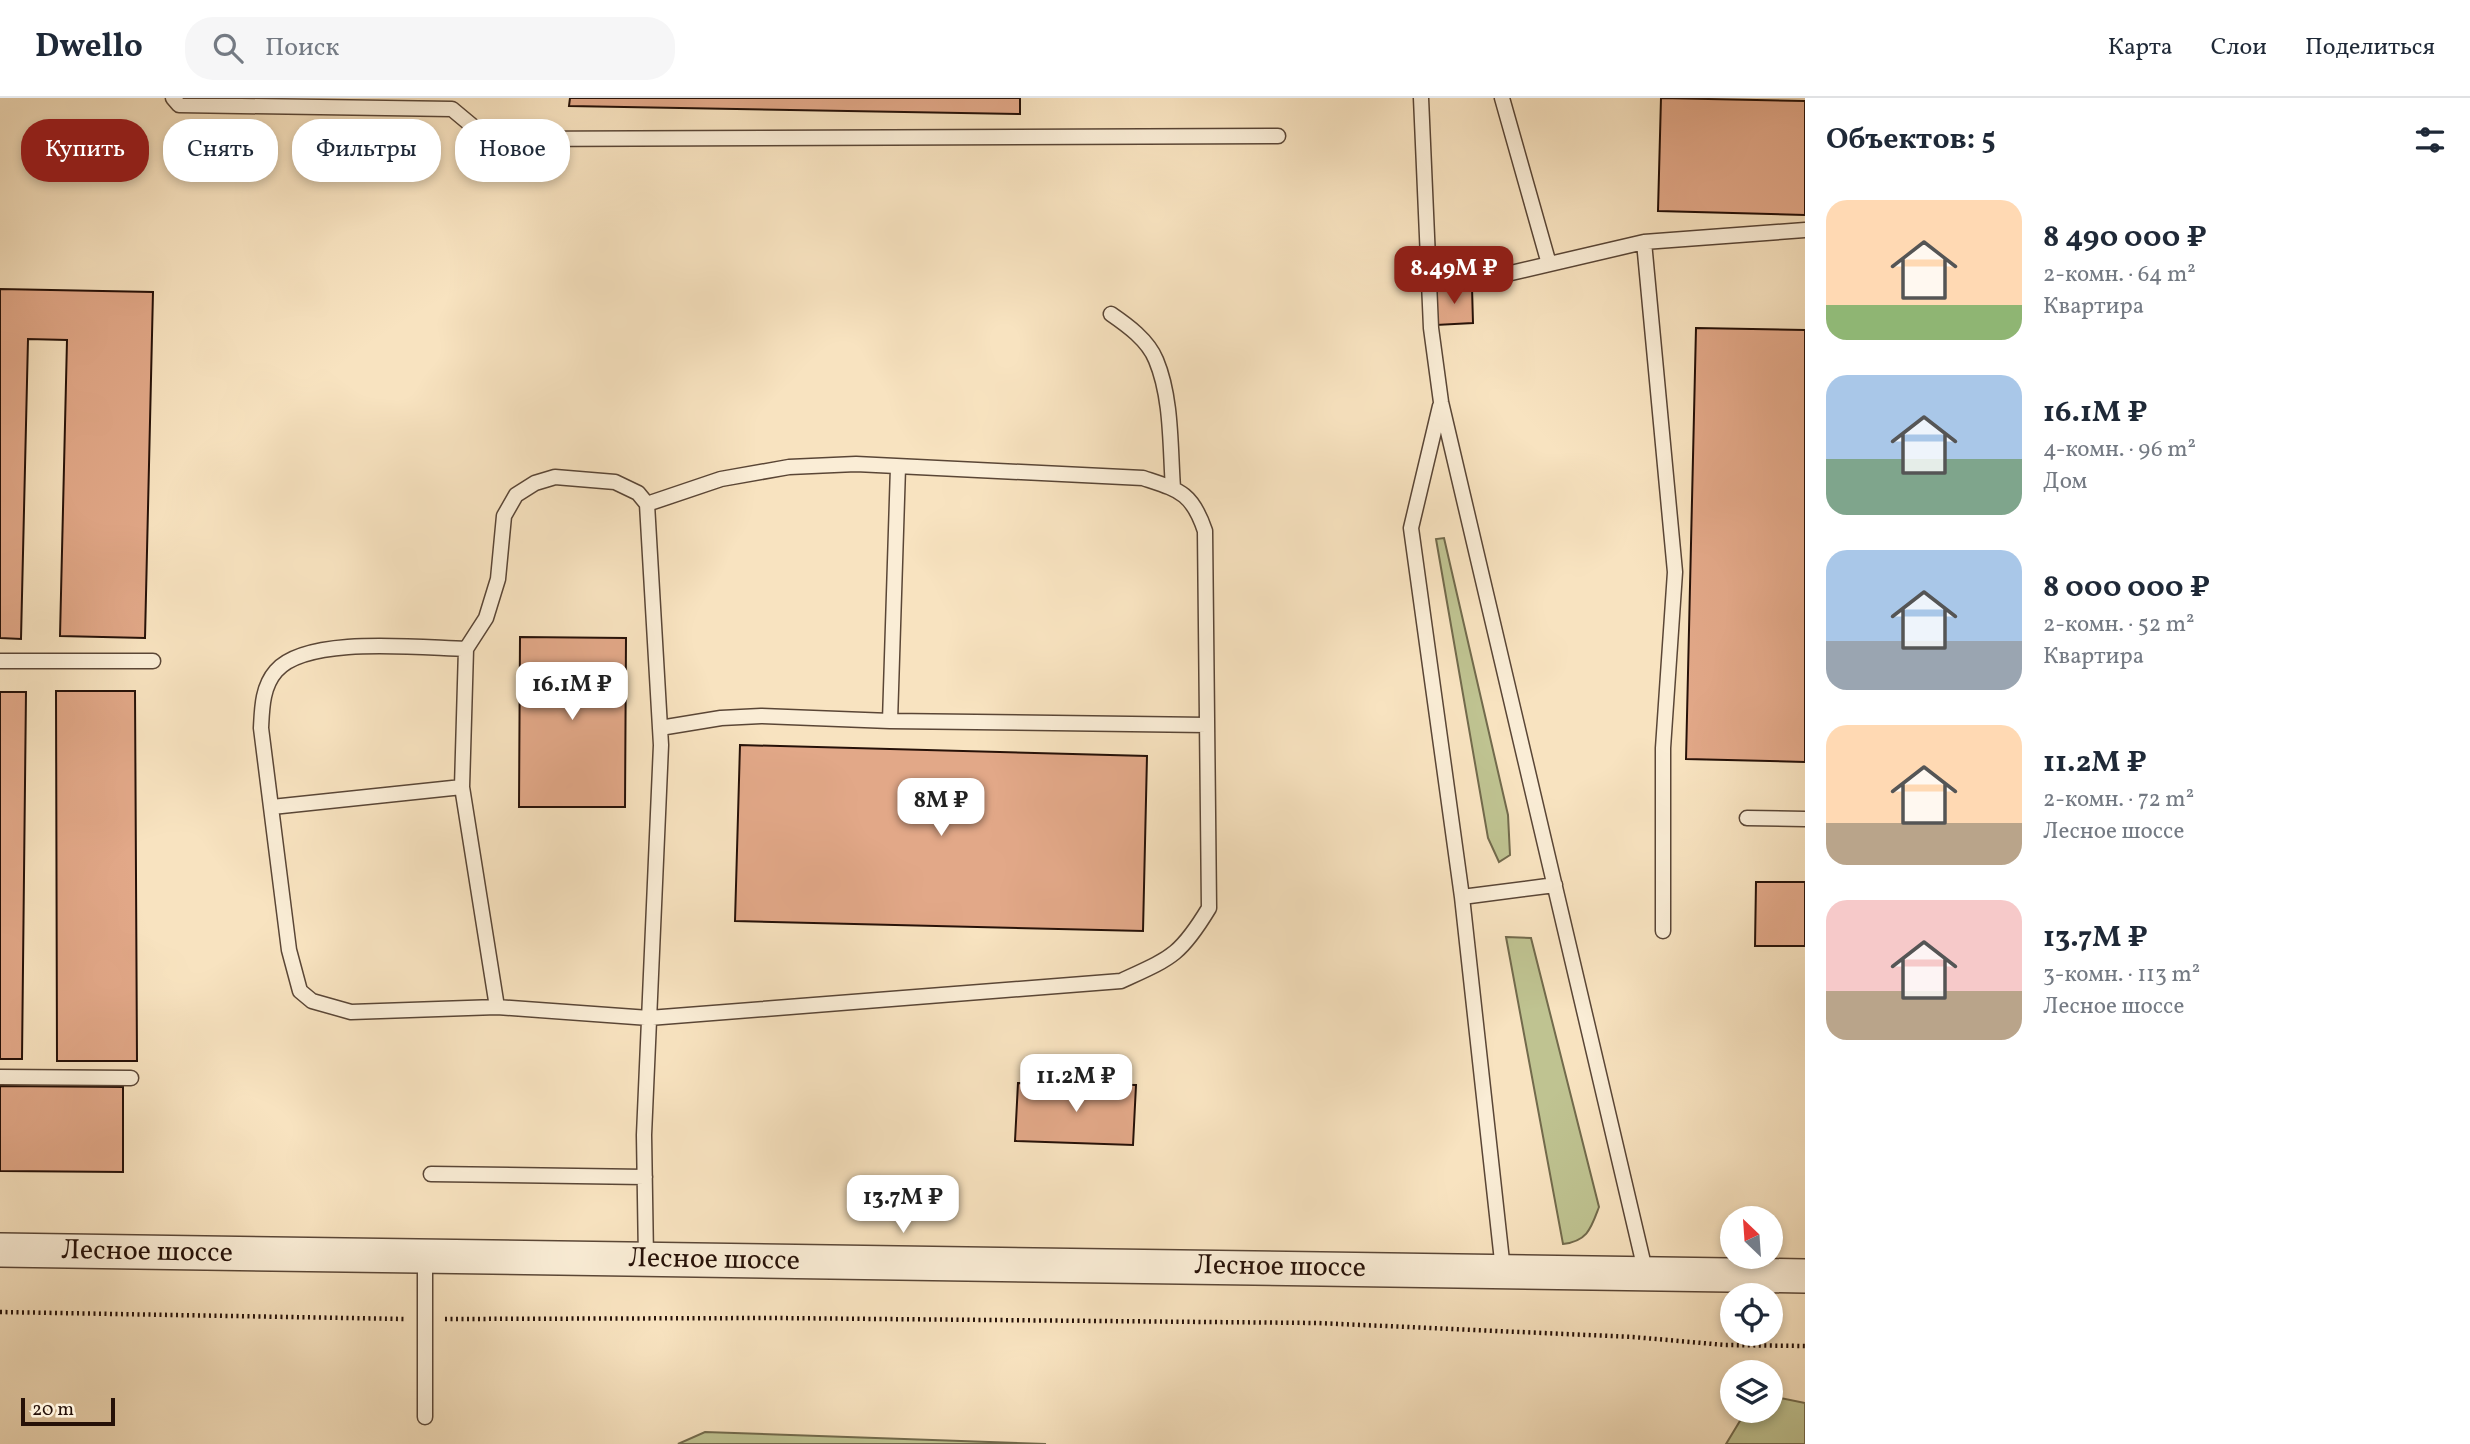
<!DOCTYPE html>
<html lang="ru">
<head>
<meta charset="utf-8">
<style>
	:root { --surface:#fff; --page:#f6f6f7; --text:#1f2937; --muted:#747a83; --line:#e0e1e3; --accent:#8f2418 }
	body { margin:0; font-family:Vollkorn,serif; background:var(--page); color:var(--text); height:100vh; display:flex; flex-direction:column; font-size:26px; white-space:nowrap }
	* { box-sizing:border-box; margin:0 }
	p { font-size:23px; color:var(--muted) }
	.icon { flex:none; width:38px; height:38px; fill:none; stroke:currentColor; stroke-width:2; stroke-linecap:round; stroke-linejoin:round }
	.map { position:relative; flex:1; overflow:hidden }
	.details { display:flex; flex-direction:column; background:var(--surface); width:665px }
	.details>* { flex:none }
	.top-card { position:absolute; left:21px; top:21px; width:665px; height:63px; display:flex; gap:14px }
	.needle { width:46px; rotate:335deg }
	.buttons { position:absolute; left:1720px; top:1108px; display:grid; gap:14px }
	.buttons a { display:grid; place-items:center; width:63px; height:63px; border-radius:50%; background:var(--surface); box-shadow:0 4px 10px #0003; font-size:35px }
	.scale { position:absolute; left:21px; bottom:18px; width:94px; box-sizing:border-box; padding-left:7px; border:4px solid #261108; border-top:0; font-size:19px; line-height:24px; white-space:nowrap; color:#261108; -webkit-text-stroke:5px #faedd6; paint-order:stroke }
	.price { position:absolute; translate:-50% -60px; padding:0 16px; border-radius:14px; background:#fff; color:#222; font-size:23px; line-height:46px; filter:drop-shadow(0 2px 4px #0008) }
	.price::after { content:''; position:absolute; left:50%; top:42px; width:21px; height:16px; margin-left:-10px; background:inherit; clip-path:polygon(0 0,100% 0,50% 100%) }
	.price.on { background:var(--accent); color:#fff }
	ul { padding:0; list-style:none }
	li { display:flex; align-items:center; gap:21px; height:175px; padding:0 21px }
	li span { display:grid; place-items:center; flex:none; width:196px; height:140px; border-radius:21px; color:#555 }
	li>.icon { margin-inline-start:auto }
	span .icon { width:84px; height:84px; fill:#fffc; stroke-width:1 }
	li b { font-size:30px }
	h2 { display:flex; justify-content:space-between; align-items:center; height:84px; padding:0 21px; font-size:30px }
	.pill { padding:0 24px; border-radius:28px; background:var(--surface); box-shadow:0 4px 10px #0003; font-size:24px; line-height:63px }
	.pill.on { background:var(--accent); color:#fff }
	header { display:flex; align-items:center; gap:42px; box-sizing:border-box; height:98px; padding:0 35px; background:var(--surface); border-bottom:2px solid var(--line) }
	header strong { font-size:33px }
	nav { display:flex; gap:38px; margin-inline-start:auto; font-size:24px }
	.search { width:490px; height:63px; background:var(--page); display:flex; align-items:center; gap:18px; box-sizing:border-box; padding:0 24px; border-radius:28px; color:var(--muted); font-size:26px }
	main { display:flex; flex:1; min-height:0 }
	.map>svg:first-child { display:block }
	.green { fill:#bfc391; stroke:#726a4c; stroke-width:2 }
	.building { fill:#e2a888; stroke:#261108; stroke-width:2 }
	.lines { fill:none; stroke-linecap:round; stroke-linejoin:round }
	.service-casing { stroke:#5a4636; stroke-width:17 }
	.tertiary-casing { stroke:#5a4636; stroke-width:36 }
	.path { stroke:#261108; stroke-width:4.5; stroke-dasharray:2 3.5; stroke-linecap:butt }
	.service { stroke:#faedd6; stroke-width:14 }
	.tertiary { stroke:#faedd6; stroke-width:33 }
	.labels { text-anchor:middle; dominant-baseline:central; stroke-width:5; stroke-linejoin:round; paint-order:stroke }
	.street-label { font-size:28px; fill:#261108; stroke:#faedd6 }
</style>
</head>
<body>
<header>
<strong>Dwello</strong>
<div class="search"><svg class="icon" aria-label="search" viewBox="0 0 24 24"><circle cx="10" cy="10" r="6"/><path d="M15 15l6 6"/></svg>Поиск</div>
<nav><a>Карта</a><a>Слои</a><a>Поделиться</a></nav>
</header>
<main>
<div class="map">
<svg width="1805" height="1346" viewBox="0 0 1805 1346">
	<rect width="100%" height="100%" fill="#f8e3c0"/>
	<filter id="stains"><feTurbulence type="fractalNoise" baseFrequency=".00286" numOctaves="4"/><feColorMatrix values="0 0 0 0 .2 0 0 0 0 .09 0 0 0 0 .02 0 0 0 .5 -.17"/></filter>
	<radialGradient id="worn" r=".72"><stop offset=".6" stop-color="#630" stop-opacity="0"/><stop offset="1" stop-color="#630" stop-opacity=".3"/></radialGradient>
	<!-- green -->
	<path class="green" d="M1444 440 1508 717 1510 757 1499 764 1488 740 1436 441Z
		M1506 839 1531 840 1599 1109C1591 1130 1588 1143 1563 1146Z
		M1771 1298 1805 1305V1346H1726L1746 1313 1771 1312Z
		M705 1334 1046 1346H678Z"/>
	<!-- building -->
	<path class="building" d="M570 0H1020V16L569 8Z
		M1661 0 1805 3V117L1658 113Z
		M1472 189 1473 225 1436 227V190Z
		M0 191 153 194 145 540 60 538 67 242 28 241 21 541 0 540Z
		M1696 230 1805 232V664L1686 661Z
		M520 539 626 540 625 709H519Z
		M56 593H135L137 963H57Z
		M0 594H26L22 961H0Z
		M740 647 1147 658 1143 833 735 823Z
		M1756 784H1805V848H1755Z
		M1018 985 1136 987 1133 1047 1015 1043Z
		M0 988 123 989V1074L0 1073Z"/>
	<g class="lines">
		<!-- service casing -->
		<g class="service-casing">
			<path id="service" d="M173 0 179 7 452 11 488 41 1278 38
				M1421 0 1431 230 1441 304 1646 1176
				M1502 0 1549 166
				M1481 182 1644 144
				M1111 216C1127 227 1148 242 1156 262 1172 300 1170 349 1173 390
				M1440 308 1411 430 1462 799 1503 1172
				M466 551C421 550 307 537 276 573 262 589 262 611 261 630L289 852 300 893 312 903 351 914 497 909 462 689 466 551 486 520 498 481 504 418 516 397 535 385 555 379 615 384 638 395 647 406 661 647 644 1037 646 1161
				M0 563H153
				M890 623 898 369
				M660 630 721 620 761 618 890 623 1207 627
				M272 709 462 689
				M1747 720 1805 721
				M1462 799 1555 787
				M1663 833V650L1675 474 1644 144 1805 132
				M497 909 649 920 1121 883C1171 860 1180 858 1209 810L1205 433C1192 394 1179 392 1143 380L856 366 789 369 721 381 647 406
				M0 979 131 980
				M431 1076 645 1079
				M425 1319V1157"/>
		</g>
		<!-- tertiary casing -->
		<g class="tertiary-casing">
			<path id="tertiary" d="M0 1152 1805 1178"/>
		</g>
		<!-- path -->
		<path class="path" d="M0 1214 405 1221
			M445 1221 773 1220 1317 1225 1633 1239 1725 1247 1805 1248"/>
		<!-- service -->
		<use href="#service" class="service"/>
		<!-- tertiary -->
		<use href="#tertiary" class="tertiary"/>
	</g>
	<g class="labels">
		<!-- street labels -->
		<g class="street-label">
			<text transform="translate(147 1154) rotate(1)">Лесное шоссе</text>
			<text transform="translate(714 1162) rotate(1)">Лесное шоссе</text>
			<text transform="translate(1280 1169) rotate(1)">Лесное шоссе</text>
		</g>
	</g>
	<rect width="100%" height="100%" filter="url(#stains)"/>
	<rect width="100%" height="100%" fill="url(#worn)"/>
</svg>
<div class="buttons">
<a><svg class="needle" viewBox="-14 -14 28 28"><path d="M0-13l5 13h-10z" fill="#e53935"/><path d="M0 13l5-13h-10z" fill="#747a83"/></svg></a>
<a><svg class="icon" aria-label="locate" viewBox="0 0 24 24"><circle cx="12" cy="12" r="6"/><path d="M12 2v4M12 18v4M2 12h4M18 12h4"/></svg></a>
<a><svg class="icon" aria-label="layers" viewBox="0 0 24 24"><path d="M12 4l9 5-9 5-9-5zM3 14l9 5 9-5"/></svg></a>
</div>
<div class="scale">20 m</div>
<b class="price on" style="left:1454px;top:208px">8.49M ₽</b>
<b class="price" style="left:572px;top:624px">16.1M ₽</b>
<b class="price" style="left:941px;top:740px">8M ₽</b>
<b class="price" style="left:1076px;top:1016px">11.2M ₽</b>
<b class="price" style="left:903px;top:1137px">13.7M ₽</b>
<div class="top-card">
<a class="pill on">Купить</a>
<a class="pill">Снять</a>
<a class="pill">Фильтры</a>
<a class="pill">Новое</a>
</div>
</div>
<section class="details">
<h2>Объектов: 5<svg class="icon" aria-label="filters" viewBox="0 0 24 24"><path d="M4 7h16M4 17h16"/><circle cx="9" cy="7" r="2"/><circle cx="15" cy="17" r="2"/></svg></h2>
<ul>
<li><span style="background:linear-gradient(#ffd9b3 75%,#8fb573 0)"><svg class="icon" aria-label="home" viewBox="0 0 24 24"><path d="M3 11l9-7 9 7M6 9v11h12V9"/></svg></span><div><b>8 490 000 ₽</b><p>2-комн. · 64 m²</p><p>Квартира</p></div></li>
<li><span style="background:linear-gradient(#a9c7e8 60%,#7fa58c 0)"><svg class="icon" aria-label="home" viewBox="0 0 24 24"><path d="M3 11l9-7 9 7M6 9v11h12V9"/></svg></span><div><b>16.1M ₽</b><p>4-комн. · 96 m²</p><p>Дом</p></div></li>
<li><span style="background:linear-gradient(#a9c7e8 65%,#9aa5b1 0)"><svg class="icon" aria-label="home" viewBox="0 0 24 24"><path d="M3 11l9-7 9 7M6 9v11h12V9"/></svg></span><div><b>8 000 000 ₽</b><p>2-комн. · 52 m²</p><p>Квартира</p></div></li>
<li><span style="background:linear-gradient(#ffd9b3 70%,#b9a48a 0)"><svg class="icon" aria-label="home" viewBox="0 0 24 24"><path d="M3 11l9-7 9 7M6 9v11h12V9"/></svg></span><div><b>11.2M ₽</b><p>2-комн. · 72 m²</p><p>Лесное шоссе</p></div></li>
<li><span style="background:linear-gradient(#f6c9c9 65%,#b9a48a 0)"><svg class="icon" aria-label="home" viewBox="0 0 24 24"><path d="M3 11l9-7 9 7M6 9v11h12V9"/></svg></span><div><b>13.7M ₽</b><p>3-комн. · 113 m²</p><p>Лесное шоссе</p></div></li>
</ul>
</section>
</main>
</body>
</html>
